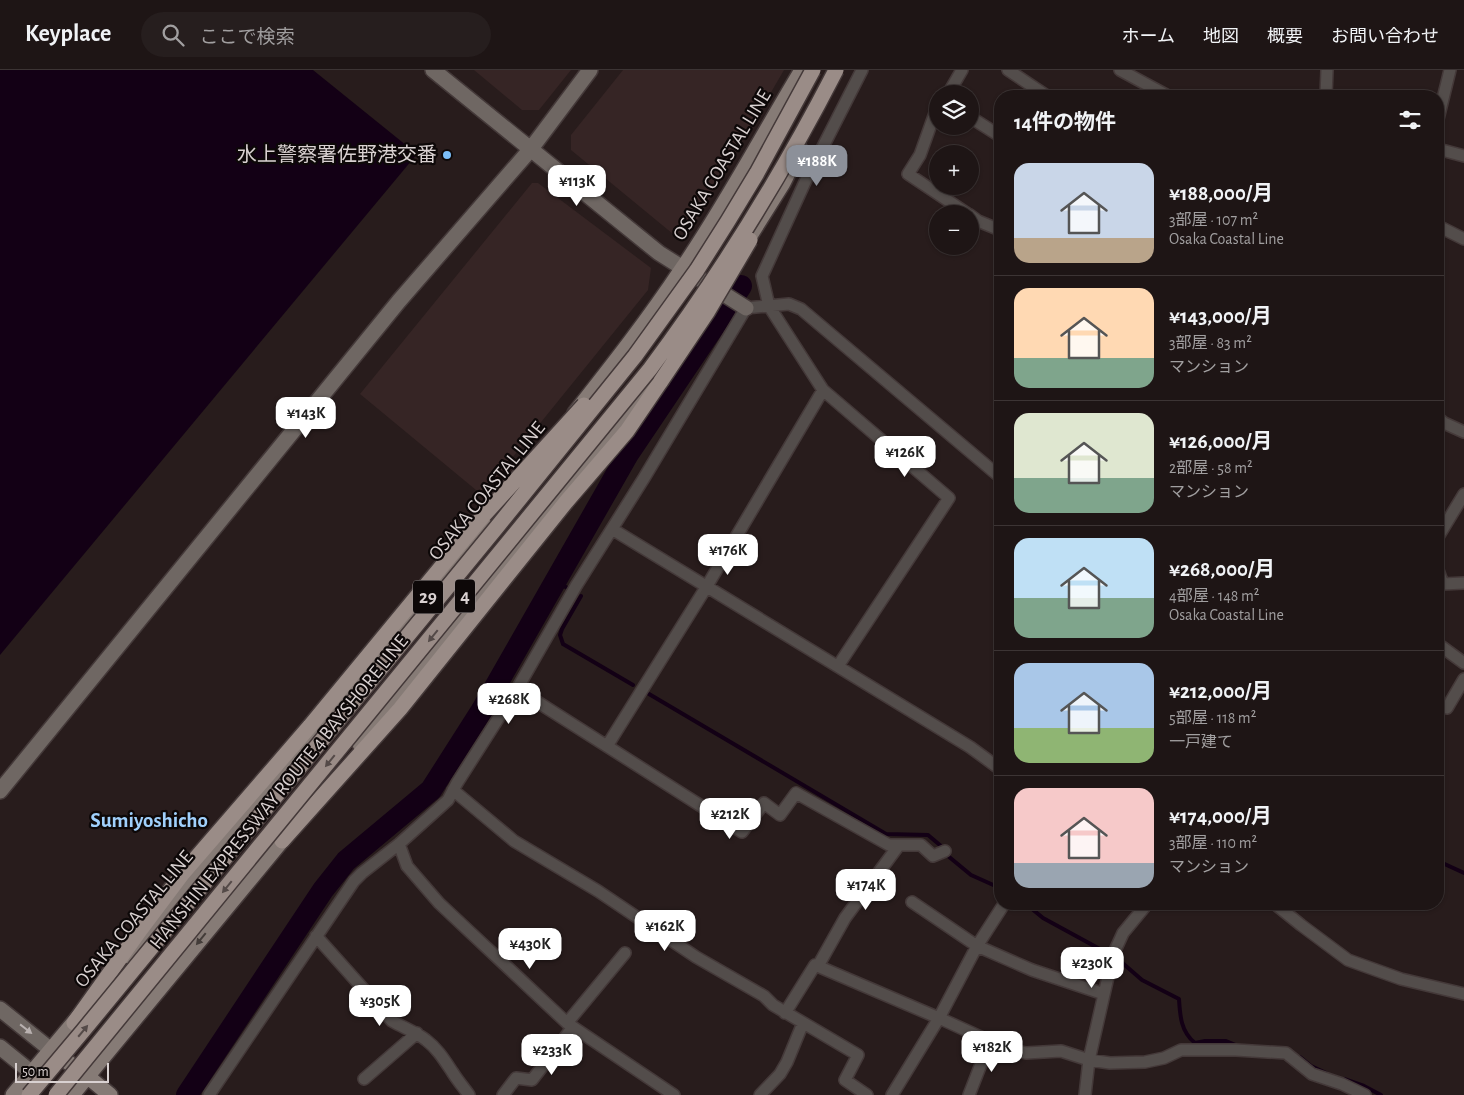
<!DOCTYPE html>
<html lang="ja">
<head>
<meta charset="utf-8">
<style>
	:root { --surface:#1e1515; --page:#261e1e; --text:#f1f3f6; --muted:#a19fa0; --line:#3c3434; --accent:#8c9099 }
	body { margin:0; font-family:"Alegreya Sans","Noto Sans JP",sans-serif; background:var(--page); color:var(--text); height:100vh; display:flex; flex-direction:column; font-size:19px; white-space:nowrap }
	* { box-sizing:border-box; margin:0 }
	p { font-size:16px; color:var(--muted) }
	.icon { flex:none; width:28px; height:28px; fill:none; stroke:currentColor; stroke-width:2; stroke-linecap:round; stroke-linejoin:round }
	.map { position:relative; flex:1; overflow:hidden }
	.drawer { position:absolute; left:994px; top:20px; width:450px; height:820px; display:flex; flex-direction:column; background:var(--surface); border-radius:20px; box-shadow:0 1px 4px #0004,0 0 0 1px var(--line) }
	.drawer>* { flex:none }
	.controls { position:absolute; left:929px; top:15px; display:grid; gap:10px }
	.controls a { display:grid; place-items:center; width:50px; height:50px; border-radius:50%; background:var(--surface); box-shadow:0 1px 4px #0004,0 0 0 1px var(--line); font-size:25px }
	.scale { position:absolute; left:15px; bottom:12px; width:94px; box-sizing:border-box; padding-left:5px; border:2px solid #d9d1d1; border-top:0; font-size:14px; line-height:18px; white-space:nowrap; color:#d9d1d1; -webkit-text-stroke:4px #0d0808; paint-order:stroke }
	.price { position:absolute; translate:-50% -42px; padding:0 11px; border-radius:10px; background:#fff; color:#222; font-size:16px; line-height:32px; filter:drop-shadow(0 1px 2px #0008) }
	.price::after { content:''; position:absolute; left:50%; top:30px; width:15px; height:11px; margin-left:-8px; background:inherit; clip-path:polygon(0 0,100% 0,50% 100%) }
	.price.active { background:var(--accent); color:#fff }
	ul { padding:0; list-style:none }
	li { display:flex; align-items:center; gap:15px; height:125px; padding:0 20px }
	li+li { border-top:1px solid var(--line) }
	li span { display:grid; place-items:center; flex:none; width:140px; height:100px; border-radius:15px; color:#555 }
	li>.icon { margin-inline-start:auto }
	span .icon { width:60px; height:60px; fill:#fffc; stroke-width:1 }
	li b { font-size:21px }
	h2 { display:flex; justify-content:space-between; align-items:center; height:60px; padding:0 20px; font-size:21px }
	header { display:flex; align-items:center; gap:30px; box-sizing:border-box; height:70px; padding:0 25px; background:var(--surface); border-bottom:1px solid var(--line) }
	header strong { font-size:24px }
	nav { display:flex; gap:28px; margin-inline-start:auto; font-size:18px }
	.search { width:350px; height:45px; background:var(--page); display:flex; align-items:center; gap:12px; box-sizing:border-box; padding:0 18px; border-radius:28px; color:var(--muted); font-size:19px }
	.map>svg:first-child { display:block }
	.built { fill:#362525 }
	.water { fill:#130015 }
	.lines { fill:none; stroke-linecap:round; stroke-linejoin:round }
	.stream { stroke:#130015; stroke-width:4 }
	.river { stroke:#130015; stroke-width:22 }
	.street-casing { stroke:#443939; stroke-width:14 }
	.secondary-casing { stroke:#443939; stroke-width:18 }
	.primary-casing { stroke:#443939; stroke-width:18 }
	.highway-casing { stroke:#443939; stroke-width:18 }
	.street { stroke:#534d4b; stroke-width:11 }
	.secondary { stroke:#6f6763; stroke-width:15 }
	.primary { stroke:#867b76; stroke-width:15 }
	.highway { stroke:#9a8c87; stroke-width:15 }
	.highway-bridge-casing { stroke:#443939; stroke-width:18; stroke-linecap:butt }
	.highway-bridge { stroke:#9a8c87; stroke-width:15 }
	.oneway { fill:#544a48 }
	.oneway2 { fill:#433c39 }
	.oneway3 { fill:#b9b1b0 }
	.poi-dot { fill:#7cbef9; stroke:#0d0808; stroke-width:2 }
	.labels { text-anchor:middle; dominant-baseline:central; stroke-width:4.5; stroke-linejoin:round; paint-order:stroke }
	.shield { fill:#0d0808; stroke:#9c9595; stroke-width:1 }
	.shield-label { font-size:19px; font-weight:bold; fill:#d9d1d1 }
	.poi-label { font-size:20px; fill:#d9d1d1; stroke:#0d0808; text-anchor:end }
	.street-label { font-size:20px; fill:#d9d1d1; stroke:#0d0808 }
	.neighbourhood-label { font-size:21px; font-weight:bold; fill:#a0d0fc; stroke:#0d0808 }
</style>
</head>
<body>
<header>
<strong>Keyplace</strong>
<div class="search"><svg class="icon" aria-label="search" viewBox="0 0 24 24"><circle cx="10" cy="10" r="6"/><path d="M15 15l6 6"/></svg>ここで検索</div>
<nav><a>ホーム</a><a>地図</a><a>概要</a><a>お問い合わせ</a></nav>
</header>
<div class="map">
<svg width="1464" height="1025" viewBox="0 0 1464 1025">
	<rect width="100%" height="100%" fill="#281c1c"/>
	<!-- built -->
	<path class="built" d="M474 0H571L539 40H522Z
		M623 0H784L692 158 673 164 571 80V65Z
		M532 113H538L651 198 648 220 482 425 360 324Z"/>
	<!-- water -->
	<path class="water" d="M0 0H313L417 84 0 585Z"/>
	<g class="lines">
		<!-- stream -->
		<path class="stream" d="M556 511 569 519
			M581 526 562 559 560 565 563 574 633 615
			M649 624 886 764 928 765 941 776
			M948 786 971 805 1000 818
			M1438 791 1464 803
			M1026 834 1043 848 1109 884
			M1119 890 1142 910 1179 929C1180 946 1181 962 1195 973L1205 971H1226L1238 976
			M1300 987 1311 996 1326 1003
			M1344 1009 1364 1016 1381 1025"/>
		<!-- river -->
		<path class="river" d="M187 1025 323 820 346 791 431 720 482 640 628 384 741 216"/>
		<!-- street casing -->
		<g class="street-casing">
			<path id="street" d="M1008 0 1047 26
				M1120 0 1168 26
				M948 24 962 0
				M1326 26 1327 0
				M938 39 935 43 920 85 908 104 968 144
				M970 47 1000 66
				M1438 49 1450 0
				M1438 79 1464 86
				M970 145 978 151 1000 160
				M1438 156 1464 169
				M1438 348 1444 353 1464 362
				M612 459 970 677 1000 699
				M1438 467 1464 424
				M1438 500 1443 514
				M1438 517 1443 514 1464 513
				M1438 574 1464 593
				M838 596 949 428 823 320 769 236 762 206 805 112 862 0
				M517 619 742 762 764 733 780 745 796 723 889 775H921L933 786 945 781
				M1447 638 1464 609
				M607 676 707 516 823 320
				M453 720 514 771 598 821 696 887 764 926 773 935 858 985 845 1010 867 1025
				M399 774 407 796 439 833 567 953 674 1025
				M912 832 977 876 1032 900 1104 924
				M1275 834 1301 855 1348 890 1401 909 1464 924
				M316 866 392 951C404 958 416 962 426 970 438 979 445 991 453 1003 458 1011 464 1018 469 1025
				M818 896 845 848 899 775
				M785 943 815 895 939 948 1007 979 1026 983 1061 981 1089 990 1110 993 1145 992 1164 988 1181 980H1236L1286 983 1312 1004 1342 1014 1365 1025
				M567 953 625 883
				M364 1009 417 963
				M209 1025 354 811 362 803 399 774 448 730 457 713 517 619 576 516 644 408 746 238 789 234 801 239 1000 407
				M503 1025 516 1008 532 1010 573 957
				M760 1025 780 1004 787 992 803 953
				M892 1025 939 948 977 876 1004 834
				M969 1025 990 971
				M1085 1025 1089 990 1113 885 1123 863 1147 834"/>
		</g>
		<!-- secondary casing -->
		<g class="secondary-casing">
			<path id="secondary" d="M433 0 659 183 746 238
				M0 721 399 231 530 80 590 0
				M0 939 51 980
				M0 977 32 1003"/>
		</g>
		<!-- primary casing -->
		<g class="primary-casing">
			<path id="primary" d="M741 180 783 113 800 79
				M575 343C612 296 649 249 682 199 726 135 762 66 802 0
				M360 674 638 329 670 286
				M129 886 314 666 510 426
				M51 980 87 1006 110 1025
				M13 1025 81 944
				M72 1025 289 762"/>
		</g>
		<!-- highway casing -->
		<g class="highway-casing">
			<path id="highway" d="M282 771 400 639 566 432 627 361 661 311
				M74 953 141 859 183 803 310 656 484 445"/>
		</g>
		<!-- street -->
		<use href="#street" class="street"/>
		<!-- secondary -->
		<use href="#secondary" class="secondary"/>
		<!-- primary -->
		<use href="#primary" class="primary"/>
		<!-- highway -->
		<use href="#highway" class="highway"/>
		<!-- highway-bridge casing -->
		<g class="highway-bridge-casing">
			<path id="highway-bridge" d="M661 311 708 241 750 170
				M484 445 584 335
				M29 1025 83 961 497 457 635 286 697 200 728 151 757 103 813 0
				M56 1025 650 299C720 205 782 105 836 0"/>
		</g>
		<!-- highway-bridge -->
		<use href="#highway-bridge" class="highway-bridge"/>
	</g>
	<!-- one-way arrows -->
	<defs><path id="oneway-solid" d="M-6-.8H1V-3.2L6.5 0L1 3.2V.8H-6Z" transform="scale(1.25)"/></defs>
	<g class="oneway">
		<use href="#oneway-solid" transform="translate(433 566) rotate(129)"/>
		<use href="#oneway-solid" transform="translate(330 691) rotate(129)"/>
		<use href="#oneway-solid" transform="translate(227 817) rotate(129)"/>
		<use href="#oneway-solid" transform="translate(83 961) rotate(-50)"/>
	</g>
	<use class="oneway2" href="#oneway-solid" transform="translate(201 869) rotate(129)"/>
	<use class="oneway3" href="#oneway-solid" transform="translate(26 959) rotate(38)"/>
	<!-- markers -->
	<circle class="poi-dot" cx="447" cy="85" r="5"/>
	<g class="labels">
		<!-- shield labels -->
		<g class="shield">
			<rect x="455" y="509.5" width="20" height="33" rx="4"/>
			<rect x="413" y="510.5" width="30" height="33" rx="4"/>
		</g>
		<g class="shield-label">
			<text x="465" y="526">4</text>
			<text x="428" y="527">29</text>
		</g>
		<!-- poi labels -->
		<g class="poi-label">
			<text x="437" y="85">水上警察署佐野港交番</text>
		</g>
		<!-- street labels -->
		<g class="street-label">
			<text transform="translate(722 95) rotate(-59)">OSAKA COASTAL LINE</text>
			<text transform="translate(487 421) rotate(-51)">OSAKA COASTAL LINE</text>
			<text transform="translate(279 722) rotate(-51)">HANSHIN EXPRESSWAY ROUTE 4 BAYSHORE LINE</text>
			<text transform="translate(134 849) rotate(-50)">OSAKA COASTAL LINE</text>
		</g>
		<!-- neighbourhood labels -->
		<g class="neighbourhood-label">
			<text x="149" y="750">Sumiyoshicho</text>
		</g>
	</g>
</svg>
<div class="controls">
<a><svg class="icon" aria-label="layers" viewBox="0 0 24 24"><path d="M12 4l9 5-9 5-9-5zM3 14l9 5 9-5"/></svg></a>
<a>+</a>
<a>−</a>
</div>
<div class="scale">50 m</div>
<b class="price active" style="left:817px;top:117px">¥188K</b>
<b class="price" style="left:577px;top:137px">¥113K</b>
<b class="price" style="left:306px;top:369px">¥143K</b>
<b class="price" style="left:905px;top:408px">¥126K</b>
<b class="price" style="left:728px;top:506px">¥176K</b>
<b class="price" style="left:509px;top:655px">¥268K</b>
<b class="price" style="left:730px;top:770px">¥212K</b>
<b class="price" style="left:866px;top:841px">¥174K</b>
<b class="price" style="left:665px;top:882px">¥162K</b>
<b class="price" style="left:530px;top:900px">¥430K</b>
<b class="price" style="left:1092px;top:919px">¥230K</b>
<b class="price" style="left:380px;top:957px">¥305K</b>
<b class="price" style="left:992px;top:1003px">¥182K</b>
<b class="price" style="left:552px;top:1006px">¥233K</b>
<section class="drawer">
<h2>14件の物件<svg class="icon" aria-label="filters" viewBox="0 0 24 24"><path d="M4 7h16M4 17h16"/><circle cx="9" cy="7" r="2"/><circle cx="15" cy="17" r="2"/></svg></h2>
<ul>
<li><span style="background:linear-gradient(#c9d6e8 75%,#b9a48a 0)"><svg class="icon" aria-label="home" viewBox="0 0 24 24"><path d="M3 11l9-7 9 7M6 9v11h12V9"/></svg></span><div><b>¥188,000/月</b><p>3部屋 · 107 m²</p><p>Osaka Coastal Line</p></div></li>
<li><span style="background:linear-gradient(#ffd9b3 70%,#7fa58c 0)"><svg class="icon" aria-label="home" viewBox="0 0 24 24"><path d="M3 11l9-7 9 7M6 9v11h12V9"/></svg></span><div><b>¥143,000/月</b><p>3部屋 · 83 m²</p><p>マンション</p></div></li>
<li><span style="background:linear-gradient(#dfe7d0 65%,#7fa58c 0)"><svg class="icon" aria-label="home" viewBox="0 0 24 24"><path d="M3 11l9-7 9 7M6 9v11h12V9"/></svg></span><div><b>¥126,000/月</b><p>2部屋 · 58 m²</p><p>マンション</p></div></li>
<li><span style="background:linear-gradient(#bfe0f5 60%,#7fa58c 0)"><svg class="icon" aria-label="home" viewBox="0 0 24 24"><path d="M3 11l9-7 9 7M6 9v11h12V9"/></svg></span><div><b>¥268,000/月</b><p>4部屋 · 148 m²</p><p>Osaka Coastal Line</p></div></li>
<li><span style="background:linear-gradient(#a9c7e8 65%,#8fb573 0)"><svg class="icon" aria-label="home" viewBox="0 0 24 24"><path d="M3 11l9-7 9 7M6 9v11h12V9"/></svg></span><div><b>¥212,000/月</b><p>5部屋 · 118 m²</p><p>一戸建て</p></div></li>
<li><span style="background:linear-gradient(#f6c9c9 75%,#9aa5b1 0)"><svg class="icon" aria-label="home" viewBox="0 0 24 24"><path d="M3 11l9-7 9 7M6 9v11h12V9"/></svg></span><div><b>¥174,000/月</b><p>3部屋 · 110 m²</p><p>マンション</p></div></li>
</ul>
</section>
</div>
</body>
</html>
